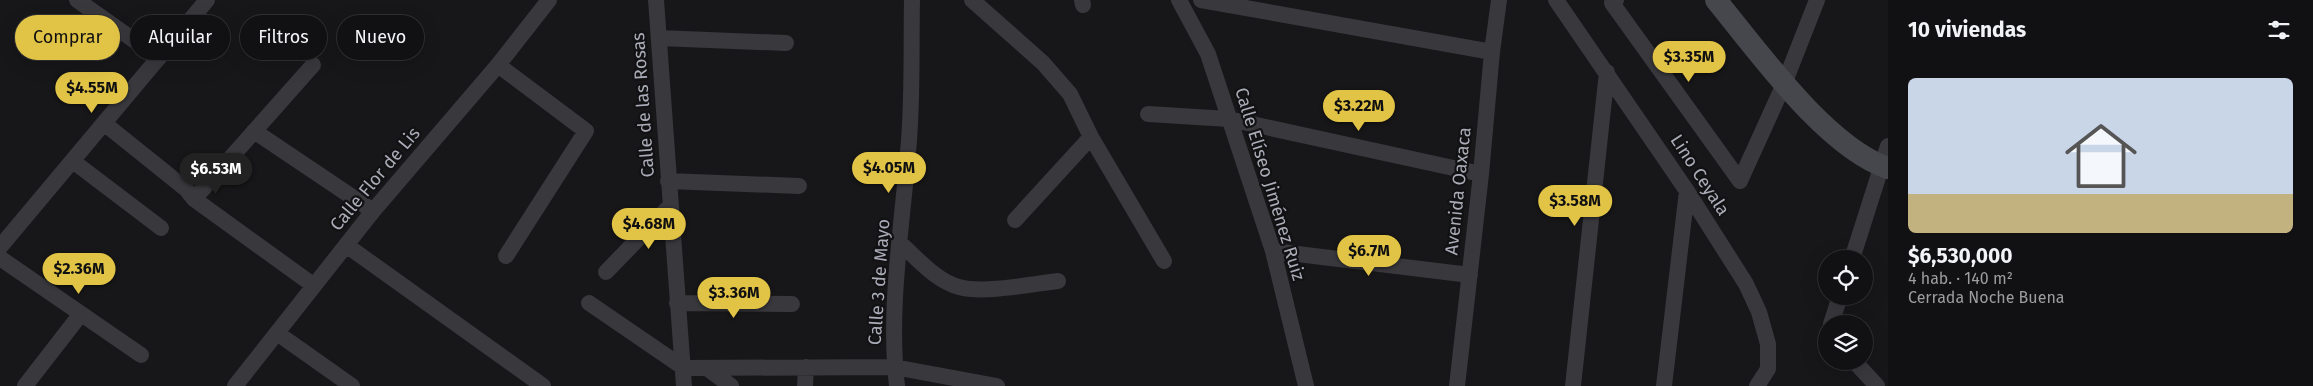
<!DOCTYPE html>
<html lang="es">
<head>
<meta charset="utf-8">
<style>
	:root { --surface:#111012; --page:#1a191b; --text:#f1f3f6; --muted:#9c9d9f; --line:#303032; --accent:#e1c346 }
	body { margin:0; font-family:"Fira Sans",sans-serif; background:var(--page); color:var(--text); height:100vh; display:flex; flex-direction:column; font-size:19px; white-space:nowrap }
	* { box-sizing:border-box; margin:0 }
	p { font-size:16px; color:var(--muted) }
	.icon { flex:none; width:28px; height:28px; fill:none; stroke:currentColor; stroke-width:2; stroke-linecap:round; stroke-linejoin:round }
	.map { position:relative; flex:1; overflow:hidden }
	.sheet { display:flex; flex-direction:column; background:var(--surface); width:425px }
	.sheet>* { flex:none }
	.guide { position:absolute; left:15px; top:15px; width:475px; height:45px; display:flex; gap:10px }
	.buttons { position:absolute; left:1818px; top:250px; display:grid; gap:10px }
	.buttons a { display:grid; place-items:center; width:55px; height:55px; border-radius:50%; background:var(--surface); box-shadow:0 5px 20px #0002,0 0 0 1px var(--line); font-size:25px }
	.price { position:absolute; translate:-50% -42px; padding:0 11px; border-radius:18px; background:var(--accent); color:#111; font-size:16px; line-height:32px; filter:drop-shadow(0 1px 2px #0008) }
	.price::after { content:''; position:absolute; left:50%; top:30px; width:15px; height:11px; margin-left:-8px; background:inherit; clip-path:polygon(0 0,100% 0,50% 100%) }
	.price.on { background:#222; color:#fff }
	ul { padding:0; list-style:none }
	li { display:grid; align-content:center; gap:10px; height:265px; padding:0 20px }
	li span { display:grid; place-items:center; height:155px; border-radius:8px; color:#555 }
	li>.icon { margin-inline-start:auto }
	span .icon { width:90px; height:90px; fill:#fffc; stroke-width:1 }
	li b { font-size:21px }
	h2 { display:flex; justify-content:space-between; align-items:center; height:60px; padding:0 20px; font-size:21px }
	.pill { padding:0 18px; border-radius:22px; background:var(--surface); box-shadow:0 5px 20px #0002,0 0 0 1px var(--line); font-size:18px; line-height:45px }
	.pill.on { background:var(--accent); color:#111 }
	main { display:flex; flex:1; min-height:0 }
	.map>svg:first-child { display:block }
	.lines { fill:none; stroke-linecap:round; stroke-linejoin:round }
	.street { stroke:#38383d; stroke-width:16 }
	.secondary { stroke:#46474d; stroke-width:22 }
	.labels { text-anchor:middle; dominant-baseline:central; stroke-width:4.5; stroke-linejoin:round; paint-order:stroke }
	.street-label { font-size:18px; fill:#aaacb7; stroke:#121113 }
</style>
</head>
<body>
<main>
<div class="map">
<svg width="1888" height="386" viewBox="0 0 1888 386">
	<rect width="100%" height="100%" fill="#171618"/>
	<g class="lines">
		<!-- street -->
		<path class="street" d="M77 0 159 58
			M656 0 684 386
			M972 0 1043 63 1070 94 1091 137 1164 261
			M1082 0 1083 5
			M1179 0 1208 54 1273 251 1306 386
			M1201 0 1492 52
			M1556 0 1687 191 1746 284 1759 312 1768 344V369L1757 386
			M1616 0 1612 3 1740 181
			M659 38 786 43
			M498 65 586 131 506 256
			M1148 114 1229 119 1481 174
			M105 124 186 189 194 199 313 285
			M254 131 373 211
			M74 162 161 228
			M668 181 799 186
			M1740 181 1784 84 1817 0
			M194 199 313 65
			M1015 220 1091 137
			M901 244C918 259 936 281 959 287 984 294 1032 284 1058 281
			M346 245 543 386
			M0 247 207 0
			M1273 251 1470 275
			M0 258 141 355
			M1852 259 1888 146
			M606 272 670 206
			M589 303 684 368 894 367 997 386
			M677 303 792 304
			M1831 324 1840 296
			M277 333 352 386
			M1854 361 1877 386
			M707 368 731 386
			M25 386 80 315
			M235 386 373 211 498 65 549 0
			M805 386 806 367
			M897 386C888 311 902 227 908 152 913 102 911 50 912 0
			M1457 386 1481 174 1492 52 1499 0
			M1573 386 1607 72
			M1664 386 1687 191"/>
		<!-- secondary -->
		<path class="secondary" d="M1716 0C1757 50 1826 147 1888 168"/>
	</g>
	<g class="labels">
		<!-- street labels -->
		<g class="street-label">
			<text transform="translate(643 105) rotate(-94)">Calle de las Rosas</text>
			<text transform="translate(1700 175) rotate(57)">Lino Ceyala</text>
			<text transform="translate(375 179) rotate(-50)">Calle Flor de Lis</text>
			<text transform="translate(1270 184) rotate(73)">Calle Elíseo Jiménez Ruiz</text>
			<text transform="translate(1458 191) rotate(-84)">Avenida Oaxaca</text>
			<text transform="translate(879 282) rotate(-86)">Calle 3 de Mayo</text>
		</g>
	</g>
</svg>
<div class="buttons">
<a><svg class="icon" aria-label="locate" viewBox="0 0 24 24"><circle cx="12" cy="12" r="6"/><path d="M12 2v4M12 18v4M2 12h4M18 12h4"/></svg></a>
<a><svg class="icon" aria-label="layers" viewBox="0 0 24 24"><path d="M12 4l9 5-9 5-9-5zM3 14l9 5 9-5"/></svg></a>
</div>
<b class="price" style="left:1689px;top:83px">$3.35M</b>
<b class="price" style="left:92px;top:114px">$4.55M</b>
<b class="price" style="left:1359px;top:132px">$3.22M</b>
<b class="price" style="left:889px;top:194px">$4.05M</b>
<b class="price on" style="left:216px;top:195px">$6.53M</b>
<b class="price" style="left:1575px;top:227px">$3.58M</b>
<b class="price" style="left:649px;top:250px">$4.68M</b>
<b class="price" style="left:1369px;top:277px">$6.7M</b>
<b class="price" style="left:79px;top:295px">$2.36M</b>
<b class="price" style="left:734px;top:319px">$3.36M</b>
<div class="guide">
<a class="pill on">Comprar</a>
<a class="pill">Alquilar</a>
<a class="pill">Filtros</a>
<a class="pill">Nuevo</a>
</div>
</div>
<section class="sheet">
<h2>10 viviendas<svg class="icon" aria-label="filters" viewBox="0 0 24 24"><path d="M4 7h16M4 17h16"/><circle cx="9" cy="7" r="2"/><circle cx="15" cy="17" r="2"/></svg></h2>
<ul>
<li><span style="background:linear-gradient(#c9d6e8 75%,#c2b280 0)"><svg class="icon" aria-label="home" viewBox="0 0 24 24"><path d="M3 11l9-7 9 7M6 9v11h12V9"/></svg></span><div><b>$6,530,000</b><p>4 hab. · 140 m²</p><p>Cerrada Noche Buena</p></div></li>
</ul>
</section>
</main>
</body>
</html>
